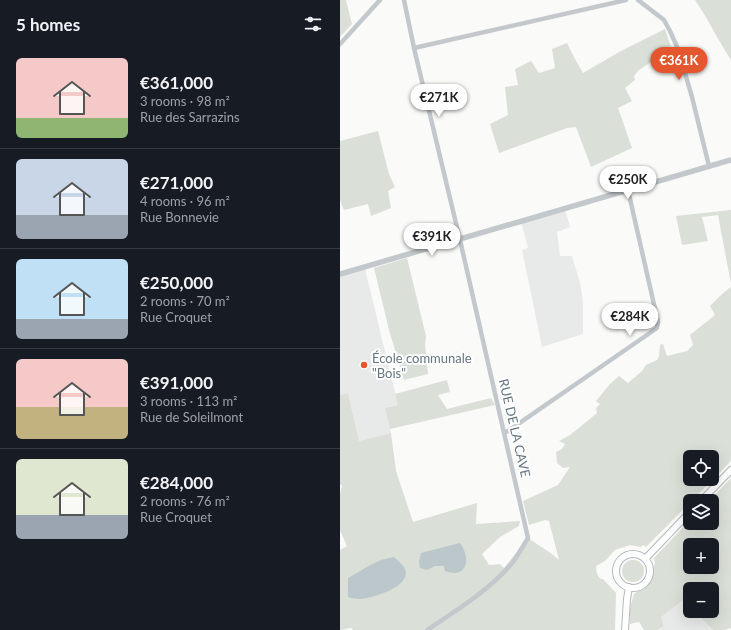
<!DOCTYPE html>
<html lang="en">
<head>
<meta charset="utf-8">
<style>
	:root { --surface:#171b24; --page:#242831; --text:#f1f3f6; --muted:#9ea1a6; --line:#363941; --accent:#e4572e }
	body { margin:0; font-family:Lato,sans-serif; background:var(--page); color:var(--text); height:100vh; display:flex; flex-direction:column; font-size:15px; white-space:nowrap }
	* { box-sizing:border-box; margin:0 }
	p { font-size:13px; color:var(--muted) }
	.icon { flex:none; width:22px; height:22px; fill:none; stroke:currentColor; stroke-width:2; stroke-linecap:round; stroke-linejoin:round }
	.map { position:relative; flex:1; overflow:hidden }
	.details { display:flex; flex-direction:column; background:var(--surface); width:340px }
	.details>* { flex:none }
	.controls { position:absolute; left:343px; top:450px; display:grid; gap:8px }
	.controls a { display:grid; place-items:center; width:36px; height:36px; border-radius:6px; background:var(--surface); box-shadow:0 4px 16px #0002; font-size:20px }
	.price { position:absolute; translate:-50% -34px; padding:0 9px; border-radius:14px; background:#fff; color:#222; font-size:13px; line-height:26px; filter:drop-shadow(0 1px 2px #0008) }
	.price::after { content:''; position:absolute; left:50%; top:24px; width:12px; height:9px; margin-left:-6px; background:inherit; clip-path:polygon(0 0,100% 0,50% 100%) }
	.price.selected { background:var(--accent); color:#fff }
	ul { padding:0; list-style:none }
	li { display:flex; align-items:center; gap:12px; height:100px; padding:0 16px }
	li+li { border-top:1px solid var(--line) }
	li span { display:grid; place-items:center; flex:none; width:112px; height:80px; border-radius:6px; color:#555 }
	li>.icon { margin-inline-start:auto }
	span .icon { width:48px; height:48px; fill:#fffc; stroke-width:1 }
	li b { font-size:17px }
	h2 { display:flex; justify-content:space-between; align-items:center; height:48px; padding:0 16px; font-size:17px }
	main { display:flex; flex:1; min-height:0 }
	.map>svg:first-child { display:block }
	.built { fill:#e8e9e9 }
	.green { fill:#dadfd7; fill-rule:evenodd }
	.water { fill:#bbc7cb }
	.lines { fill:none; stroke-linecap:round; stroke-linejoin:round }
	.secondary-casing { stroke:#b3babf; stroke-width:8 }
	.minor { stroke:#c3c8cc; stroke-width:4.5 }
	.tertiary { stroke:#c3c8cc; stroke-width:5.5 }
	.secondary { stroke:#fff; stroke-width:6 }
	.poi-dot { fill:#e4572e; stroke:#fff; stroke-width:1.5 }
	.labels { text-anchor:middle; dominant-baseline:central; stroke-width:4; stroke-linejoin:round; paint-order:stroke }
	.poi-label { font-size:13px; fill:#657683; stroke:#fff; text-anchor:start }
	.street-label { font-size:13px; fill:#657683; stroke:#fff }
</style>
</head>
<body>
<main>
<section class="details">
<h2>5 homes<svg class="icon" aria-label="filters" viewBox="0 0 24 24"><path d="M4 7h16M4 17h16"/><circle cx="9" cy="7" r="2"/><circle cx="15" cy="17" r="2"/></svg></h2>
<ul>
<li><span style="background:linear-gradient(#f6c9c9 75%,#8fb573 0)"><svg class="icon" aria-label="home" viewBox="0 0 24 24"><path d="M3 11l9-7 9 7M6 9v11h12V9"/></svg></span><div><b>€361,000</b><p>3 rooms · 98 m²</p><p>Rue des Sarrazins</p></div></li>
<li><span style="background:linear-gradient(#c9d6e8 70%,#9aa5b1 0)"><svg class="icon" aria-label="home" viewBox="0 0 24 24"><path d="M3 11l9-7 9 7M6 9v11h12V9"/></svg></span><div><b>€271,000</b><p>4 rooms · 96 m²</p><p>Rue Bonnevie</p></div></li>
<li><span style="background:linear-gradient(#bfe0f5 75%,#9aa5b1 0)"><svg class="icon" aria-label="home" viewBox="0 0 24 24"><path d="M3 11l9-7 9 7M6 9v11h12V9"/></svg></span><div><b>€250,000</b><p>2 rooms · 70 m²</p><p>Rue Croquet</p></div></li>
<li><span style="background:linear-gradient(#f6c9c9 60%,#c2b280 0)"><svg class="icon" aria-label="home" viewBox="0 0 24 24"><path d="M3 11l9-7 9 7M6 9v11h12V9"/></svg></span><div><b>€391,000</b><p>3 rooms · 113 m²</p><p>Rue de Soleilmont</p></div></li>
<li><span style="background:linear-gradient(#dfe7d0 70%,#9aa5b1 0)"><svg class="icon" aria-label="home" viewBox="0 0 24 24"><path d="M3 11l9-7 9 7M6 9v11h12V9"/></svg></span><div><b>€284,000</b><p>2 rooms · 76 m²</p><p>Rue Croquet</p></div></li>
</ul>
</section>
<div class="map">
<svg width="391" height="630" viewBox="0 0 391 630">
	<rect width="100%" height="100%" fill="#fafaf8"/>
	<!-- built -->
	<path class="built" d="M225 209 230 227 217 232 220 256H232L240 283 243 301V334L202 347 182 250 188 248 181 222Z
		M25 269 58 405 45 408 51 433 19 441 8 393 0 395V276Z
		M343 600 350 607V611H354L373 630H317L324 626 320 617Z"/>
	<!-- green -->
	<path class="green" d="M0 0H6L12 24 0 37Z
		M355 0H391V60C378 40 368 19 355 0Z
		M325 29 331 47 313 55 314 60 299 70 294 76 295 80 285 88 292 101 278 108 292 148 251 167 236 127 227 128 159 153 150 124 168 115 165 87 178 85 175 69 191 61 199 73 215 68 212 49 227 43 235 59 243 73 281 51Z
		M38 131 49 174 55 187 48 191 51 208 31 216 28 204 4 210 0 200V141Z
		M391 210V284L378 215 362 217 368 241 342 245 336 216Z
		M67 258 86 336 85 345 88 374 64 380 49 330 34 268Z
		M391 287V461L306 547 303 545 301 547 290 545 275 550 265 561 256 566C256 571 257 576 261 579H263L276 593 275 630H13L11 628 0 630V550L7 546 0 530V494L2 485H0V395L8 393 19 441 51 433 56 471 73 522 137 503 136 524 180 521 179 526 160 537 142 554 149 565 160 564 164 568 188 538 212 554 219 560 209 521 205 520 189 525 183 501 218 485 230 467 223 468 217 463 216 452 222 449 225 444 219 441 230 435 257 413 256 408 260 404 256 401 270 384 279 376 288 383 302 371 306 365 317 360 319 356 320 345 323 344 327 356 347 351 353 345 350 335 375 315 370 306 383 293ZM350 457H372V479H350Z
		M107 380 110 392 98 395 107 409 151 398 155 405 50 429 45 408 58 405 55 394Z
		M391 478V628L385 630H373L354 611H372V589H350V607L343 600 321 617 324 626 317 630H304L299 622 290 624V608L294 594 308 584 315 563 314 558 350 520V523H372V501H369ZM350 545H372V567H350Z
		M282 571a11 11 0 1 1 22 0a11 11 0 1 1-22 0Z"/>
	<!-- water -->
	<path class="water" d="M120 543C127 552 131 571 115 573 112 573 108 572 105 571L104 566H95L87 570 80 568 79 561 81 553Z
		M54 557C58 561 63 564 65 569 72 587 32 598 20 599 16 599 12 598 8 597V578C23 570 36 559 54 557Z"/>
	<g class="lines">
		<!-- secondary casing -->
		<g class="secondary-casing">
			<path id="secondary" d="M361 501 391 470
				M276 571a17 17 0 1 1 34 0a17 17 0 1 1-34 0Z
				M305 559 350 512
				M285 630 287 599 289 587"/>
		</g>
		<!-- minor -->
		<path class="minor" d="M64 0 74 48 120 240 188 538C183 546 178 555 173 562 150 590 117 610 87 630
			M298 0 324 20 330 31 338 49 352 97 369 166
			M0 44 40 0
			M74 48 286 0
			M165 433 317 328 318 322 288 190"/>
		<!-- tertiary -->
		<path class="tertiary" d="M0 274 391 160"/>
		<!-- secondary -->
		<use href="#secondary" class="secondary"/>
	</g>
	<!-- markers -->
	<circle class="poi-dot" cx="24" cy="365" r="4"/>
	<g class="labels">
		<!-- poi labels -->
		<g class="poi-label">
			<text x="32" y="358">École communale<tspan x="32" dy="15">"Bois"</tspan></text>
		</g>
		<!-- street labels -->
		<g class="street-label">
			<text transform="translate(175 428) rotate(77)">RUE DE LA CAVE</text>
		</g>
	</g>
</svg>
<div class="controls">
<a><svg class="icon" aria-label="locate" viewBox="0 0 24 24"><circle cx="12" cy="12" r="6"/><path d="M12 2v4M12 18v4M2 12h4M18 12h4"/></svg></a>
<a><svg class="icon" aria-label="layers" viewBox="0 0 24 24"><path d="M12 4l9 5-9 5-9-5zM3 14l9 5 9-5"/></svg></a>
<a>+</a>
<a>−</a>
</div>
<b class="price selected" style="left:339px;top:81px">€361K</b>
<b class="price" style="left:99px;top:118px">€271K</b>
<b class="price" style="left:288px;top:200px">€250K</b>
<b class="price" style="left:92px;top:257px">€391K</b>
<b class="price" style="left:290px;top:337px">€284K</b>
</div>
</main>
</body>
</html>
